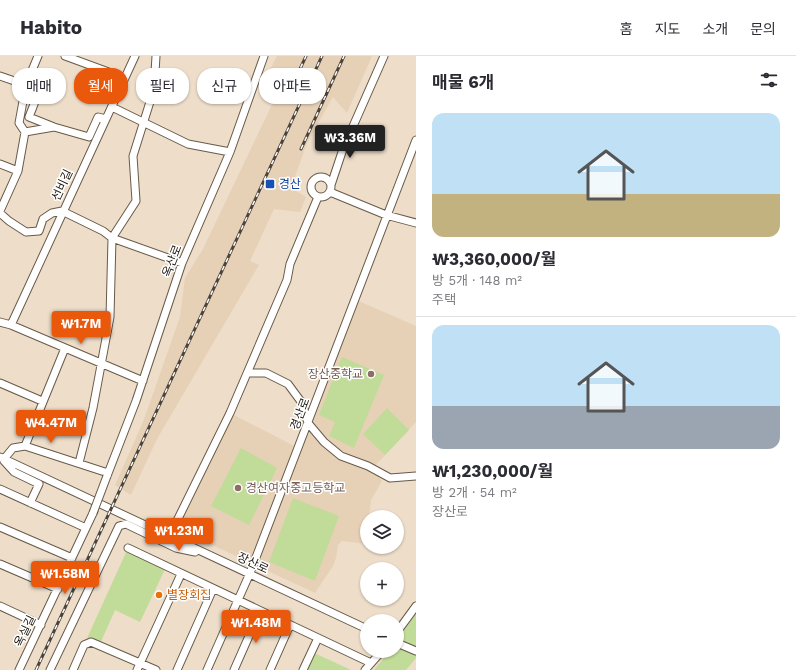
<!DOCTYPE html>
<html lang="ko">
<head>
<meta charset="utf-8">
<style>
	:root { --surface:#fff; --page:#f2f2f3; --text:#2b2b33; --muted:#7c7c81; --line:#e1e1e2; --accent:#ea580c }
	body { margin:0; font-family:"Work Sans","Noto Sans KR",sans-serif; background:var(--page); color:var(--text); height:100vh; display:flex; flex-direction:column; font-size:15px; white-space:nowrap }
	* { box-sizing:border-box; margin:0 }
	p { font-size:13px; color:var(--muted) }
	.icon { flex:none; width:22px; height:22px; fill:none; stroke:currentColor; stroke-width:2; stroke-linecap:round; stroke-linejoin:round }
	.map { position:relative; flex:1; overflow:hidden }
	.panel { display:flex; flex-direction:column; background:var(--surface); width:380px }
	.panel>* { flex:none }
	.guide { position:absolute; left:12px; top:12px; width:344px; height:36px; display:flex; gap:8px }
	.fabs { position:absolute; left:360px; top:454px; display:grid; gap:8px }
	.fabs a { display:grid; place-items:center; width:44px; height:44px; border-radius:50%; background:var(--surface); box-shadow:0 1px 3px #0004; font-size:20px }
	.price { position:absolute; translate:-50% -34px; padding:0 9px; border-radius:4px; background:var(--accent); color:#fff; font-size:13px; line-height:26px; filter:drop-shadow(0 1px 2px #0008) }
	.price::after { content:''; position:absolute; left:50%; top:24px; width:12px; height:9px; margin-left:-6px; background:inherit; clip-path:polygon(0 0,100% 0,50% 100%) }
	.price.selected { background:#222; color:#fff }
	ul { padding:0; list-style:none }
	li { display:grid; align-content:center; gap:8px; height:212px; padding:0 16px }
	li+li { border-top:1px solid var(--line) }
	li span { display:grid; place-items:center; height:124px; border-radius:12px; color:#555 }
	li>.icon { margin-inline-start:auto }
	span .icon { width:72px; height:72px; fill:#fffc; stroke-width:1 }
	li b { font-size:17px }
	h2 { display:flex; justify-content:space-between; align-items:center; height:48px; padding:0 16px; font-size:17px }
	.tag { padding:0 14px; border-radius:16px; background:var(--surface); box-shadow:0 1px 3px #0004; font-size:14px; line-height:36px }
	.tag.selected { background:var(--accent); color:#fff }
	header { display:flex; align-items:center; gap:24px; box-sizing:border-box; height:56px; padding:0 20px; background:var(--surface); border-bottom:1px solid var(--line) }
	header strong { font-size:19px }
	nav { display:flex; gap:22px; margin-inline-start:auto; font-size:14px }
	main { display:flex; flex:1; min-height:0 }
	.map>svg:first-child { display:block }
	.built { fill:#e6d1b7 }
	.green { fill:#c1db98 }
	.lines { fill:none; stroke-linecap:round; stroke-linejoin:round }
	.minor-casing { stroke:#685a49; stroke-width:9 }
	.minor { stroke:#fff; stroke-width:7 }
	.rail-casing { stroke:#4c4339; stroke-width:3 }
	.rail { stroke:#fff; stroke-width:1.5; stroke-dasharray:4.5; stroke-linecap:butt }
	.minor-bridge-casing { stroke:#685a49; stroke-width:9; stroke-linecap:butt }
	.minor-bridge { stroke:#fff; stroke-width:7 }
	.transit-dot { fill:#1a4fb4; stroke:#fff; stroke-width:1.5 }
	.education-dot { fill:#8d6e63; stroke:#fff; stroke-width:1.5 }
	.food-dot { fill:#e8710a; stroke:#fff; stroke-width:1.5 }
	.labels { text-anchor:middle; dominant-baseline:central; stroke-width:3; stroke-linejoin:round; paint-order:stroke }
	.transit-label { font-size:12px; fill:#164399; stroke:#fff; text-anchor:start }
	.street-label { font-size:12px; fill:#1d1710; stroke:#fff }
	.education-label { font-size:12px; fill:#785e54; stroke:#fff; text-anchor:end }
	.food-label { font-size:12px; fill:#c56008; stroke:#fff; text-anchor:start }
</style>
</head>
<body>
<header>
<strong>Habito</strong>
<nav><a>홈</a><a>지도</a><a>소개</a><a>문의</a></nav>
</header>
<main>
<div class="map">
<svg width="416" height="614" viewBox="0 0 416 614">
	<rect width="100%" height="100%" fill="#edddc9"/>
	<!-- built -->
	<path class="built" d="M277 0H372L347 57 333 41 307 87 291 132 306 141 300 156 274 153 250 205 259 209 157 383 131 439 115 429 143 366 180 261 185 222 203 193 279 34 264 25Z
		M354 243 416 270V366L372 413 371 412 382 425 371 444 369 461H367V488L342 485 338 489 336 502 333 510 315 537 174 471 230 357 298 392 306 373 315 377 308 367Z"/>
	<!-- green -->
	<path class="green" d="M342 301 384 319 354 392 329 380 335 366 319 359Z
		M387 352 409 374 385 399 363 378Z
		M241 392 277 412 249 469 211 450Z
		M293 442 339 460 315 525 269 506Z
		M128 492 166 511 140 566 115 554 99 590 84 589Z
		M416 557V602L406 614H374L390 595H397V585Z
		M312 596 351 614H303Z"/>
	<g class="lines">
		<!-- minor casing -->
		<g class="minor-casing">
			<path id="minor" d="M65 0 125 22
				M156 0 154 33 133 100 136 145 112 182 182 207
				M0 20 26 29
				M43 25 29 61 54 71 89 81 98 61 106 63
				M112 51 188 88 230 96
				M25 76 54 71
				M0 108 18 115
				M311 131a10 10 0 1 1 20 0a10 10 0 1 1-20 0Z
				M331 129 343 93 384 0
				M330 136 386 159 416 167
				M0 155 18 115 25 76 19 67 26 29 38 0
				M0 157 9 165 26 176 39 175 43 163 52 157 62 155 103 175 112 182 110 261 93 352 79 407
				M0 266 11 269 143 325
				M11 269 135 0
				M248 317H266L288 328 302 347 308 367 324 386 341 400 368 410 390 422 416 420
				M0 327 42 345
				M25 390 65 292
				M0 401 367 573
				M4 403 13 392 25 390 108 417
				M4 405 14 416 39 428 30 447
				M107 420 136 345 182 207 230 96 264 0
				M0 433 86 472
				M0 471 72 502
				M169 481 230 357 287 224 290 208 318 141
				M128 492 371 607
				M0 508 58 533
				M0 550 41 569
				M397 576 416 550
				M397 587 416 595
				M19 614 94 455
				M50 614 119 470 126 468 176 492 195 496
				M73 614 84 589 91 586 156 614
				M137 614 181 518
				M177 614 213 533
				M207 614 250 517 416 84
				M234 614 260 555
				M270 614 290 569
				M303 614 318 582
				M365 614 382 595"/>
		</g>
		<!-- minor -->
		<use href="#minor" class="minor"/>
		<!-- rail casing -->
		<g class="rail-casing">
			<path id="rail" d="M293 28 306 0
				M301 93 344 0
				M36 614 322 0"/>
		</g>
		<!-- rail -->
		<use href="#rail" class="rail"/>
		<!-- minor-bridge casing -->
		<g class="minor-bridge-casing">
			<path id="minor-bridge" d="M93 457 107 420"/>
		</g>
		<!-- minor-bridge -->
		<use href="#minor-bridge" class="minor-bridge"/>
	</g>
	<!-- markers -->
	<rect class="transit-dot" x="265" y="123" width="10" height="10" rx="2"/>
	<g class="education-dot">
		<circle cx="371" cy="318" r="4"/>
		<circle cx="238" cy="432" r="4"/>
	</g>
	<circle class="food-dot" cx="159" cy="539" r="4"/>
	<g class="labels">
		<!-- transit labels -->
		<g class="transit-label">
			<text x="279" y="128">경산</text>
		</g>
		<!-- street labels -->
		<g class="street-label">
			<text transform="translate(62 129) rotate(-65)">선비길</text>
			<text transform="translate(172 205) rotate(-69)">옥산로</text>
			<text transform="translate(300 358) rotate(-69)">경산로</text>
			<text transform="translate(253 507) rotate(25)">장산로</text>
			<text transform="translate(25 575) rotate(-64)">옥실길</text>
		</g>
		<!-- education labels -->
		<g class="education-label">
			<text x="363" y="318">장산중학교</text>
			<text x="246" y="432" text-anchor="start">경산여자중고등학교</text>
		</g>
		<!-- food labels -->
		<g class="food-label">
			<text x="167" y="539">별장회집</text>
		</g>
	</g>
</svg>
<div class="fabs">
<a><svg class="icon" aria-label="layers" viewBox="0 0 24 24"><path d="M12 4l9 5-9 5-9-5zM3 14l9 5 9-5"/></svg></a>
<a>+</a>
<a>−</a>
</div>
<b class="price selected" style="left:350px;top:103px">₩3.36M</b>
<b class="price" style="left:81px;top:289px">₩1.7M</b>
<b class="price" style="left:51px;top:388px">₩4.47M</b>
<b class="price" style="left:179px;top:496px">₩1.23M</b>
<b class="price" style="left:65px;top:539px">₩1.58M</b>
<b class="price" style="left:256px;top:588px">₩1.48M</b>
<div class="guide">
<a class="tag">매매</a>
<a class="tag selected">월세</a>
<a class="tag">필터</a>
<a class="tag">신규</a>
<a class="tag">아파트</a>
</div>
</div>
<section class="panel">
<h2>매물 6개<svg class="icon" aria-label="filters" viewBox="0 0 24 24"><path d="M4 7h16M4 17h16"/><circle cx="9" cy="7" r="2"/><circle cx="15" cy="17" r="2"/></svg></h2>
<ul>
<li><span style="background:linear-gradient(#bfe0f5 65%,#c2b280 0)"><svg class="icon" aria-label="home" viewBox="0 0 24 24"><path d="M3 11l9-7 9 7M6 9v11h12V9"/></svg></span><div><b>₩3,360,000/월</b><p>방 5개 · 148 m²</p><p>주택</p></div></li>
<li><span style="background:linear-gradient(#bfe0f5 65%,#9aa5b1 0)"><svg class="icon" aria-label="home" viewBox="0 0 24 24"><path d="M3 11l9-7 9 7M6 9v11h12V9"/></svg></span><div><b>₩1,230,000/월</b><p>방 2개 · 54 m²</p><p>장산로</p></div></li>
</ul>
</section>
</main>
</body>
</html>
